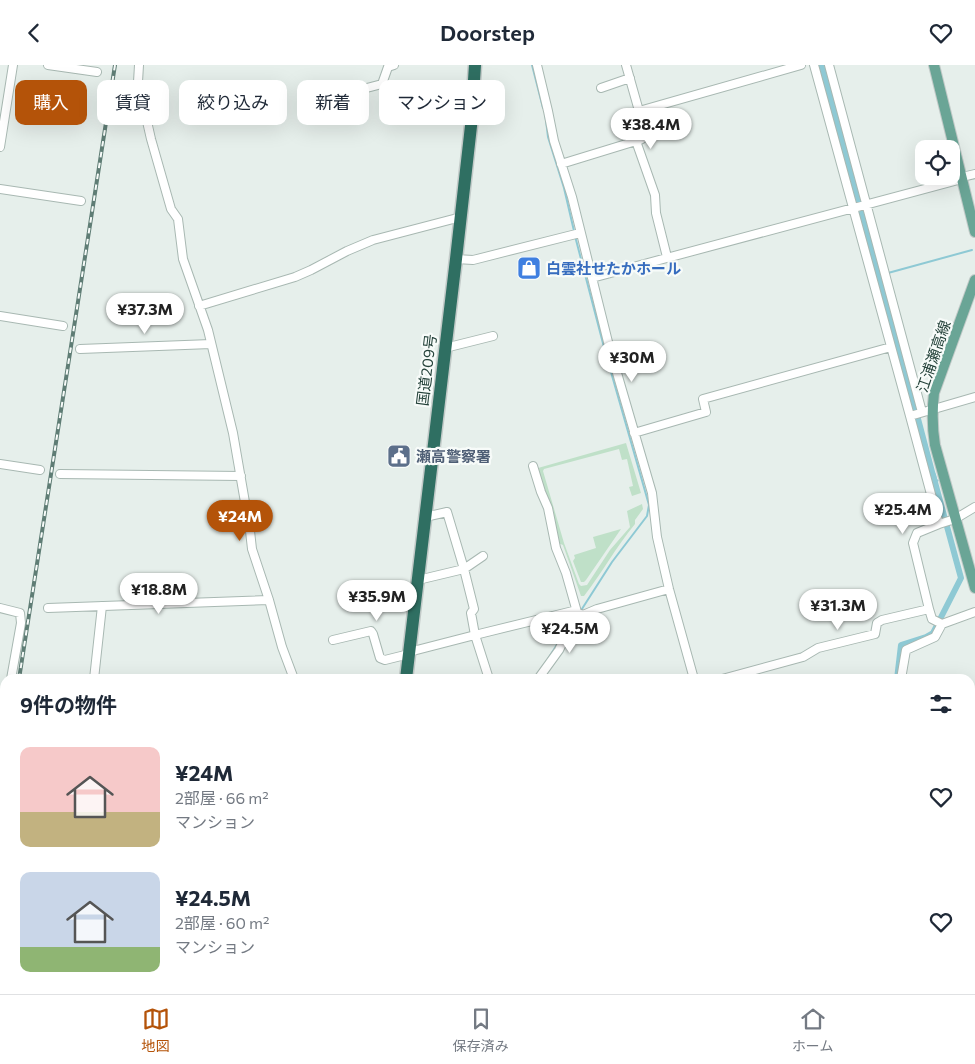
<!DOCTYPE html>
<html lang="ja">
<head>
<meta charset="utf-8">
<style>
	:root { --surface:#fff; --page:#f6f6f7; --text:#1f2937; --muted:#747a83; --line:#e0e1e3; --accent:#b45309 }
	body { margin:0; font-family:Commissioner,"Noto Sans JP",sans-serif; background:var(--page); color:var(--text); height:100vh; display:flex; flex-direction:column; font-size:19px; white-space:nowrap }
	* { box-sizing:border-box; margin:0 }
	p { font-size:16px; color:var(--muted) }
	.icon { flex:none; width:28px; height:28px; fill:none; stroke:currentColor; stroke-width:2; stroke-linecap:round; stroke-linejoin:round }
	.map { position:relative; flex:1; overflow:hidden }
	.panel { position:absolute; left:0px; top:609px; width:975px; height:321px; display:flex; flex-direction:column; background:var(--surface); border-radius:15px 15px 0 0; box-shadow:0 5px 20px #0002 }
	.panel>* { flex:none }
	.top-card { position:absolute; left:15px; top:15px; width:500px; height:45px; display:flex; gap:10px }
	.tools { position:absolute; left:915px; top:75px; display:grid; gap:10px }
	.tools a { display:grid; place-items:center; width:45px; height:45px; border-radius:10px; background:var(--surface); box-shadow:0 5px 20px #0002; font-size:25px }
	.price { position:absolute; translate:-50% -42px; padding:0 11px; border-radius:18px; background:#fff; color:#222; font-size:16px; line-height:32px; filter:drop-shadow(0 1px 2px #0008) }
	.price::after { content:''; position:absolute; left:50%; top:30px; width:15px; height:11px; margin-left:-8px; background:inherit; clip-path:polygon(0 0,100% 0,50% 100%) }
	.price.active { background:var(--accent); color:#fff }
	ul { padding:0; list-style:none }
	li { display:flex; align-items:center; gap:15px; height:125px; padding:0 20px }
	li span { display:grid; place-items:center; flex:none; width:140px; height:100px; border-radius:10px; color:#555 }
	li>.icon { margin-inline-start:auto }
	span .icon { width:60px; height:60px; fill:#fffc; stroke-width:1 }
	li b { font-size:21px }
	h2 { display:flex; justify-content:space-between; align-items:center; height:60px; padding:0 20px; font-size:21px }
	.pill { padding:0 18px; border-radius:10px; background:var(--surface); box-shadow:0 5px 20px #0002; font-size:18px; line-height:45px }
	.pill.active { background:var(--accent); color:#fff }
	header { display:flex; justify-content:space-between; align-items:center; height:65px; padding:0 20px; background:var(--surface); font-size:22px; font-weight:600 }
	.menu { display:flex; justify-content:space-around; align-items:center; height:70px; border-top:1px solid var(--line); background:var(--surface); font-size:14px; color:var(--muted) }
	.menu a { display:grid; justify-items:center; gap:2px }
	.menu .active { color:var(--accent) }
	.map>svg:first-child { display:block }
	.green { fill:#bfe0c8 }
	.water { fill:#8ec9d4 }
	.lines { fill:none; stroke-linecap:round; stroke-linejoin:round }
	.stream { stroke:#8ec9d4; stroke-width:2 }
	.canal { stroke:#8ec9d4; stroke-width:6 }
	.minor-casing { stroke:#a8b8b2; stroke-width:10 }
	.major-casing { stroke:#c2cac8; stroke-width:12 }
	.highway-casing { stroke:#c2cac8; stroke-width:15 }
	.minor { stroke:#fff; stroke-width:8 }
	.major { stroke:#6aa596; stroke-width:10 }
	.highway { stroke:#2f6f62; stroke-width:12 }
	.rail-casing { stroke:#5f7d75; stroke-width:4 }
	.rail { stroke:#f7fbf9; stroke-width:2; stroke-dasharray:5.5; stroke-linecap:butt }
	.highway-bridge-casing { stroke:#c2cac8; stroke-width:15; stroke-linecap:butt }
	.highway-bridge { stroke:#2f6f62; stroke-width:12 }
	.labels { text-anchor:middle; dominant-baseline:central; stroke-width:4.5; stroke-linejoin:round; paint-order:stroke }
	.shop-label { font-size:15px; font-weight:bold; fill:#366cbe; stroke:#f7fbf9; text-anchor:start }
	.street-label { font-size:15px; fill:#24423a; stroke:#f7fbf9 }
	.service-label { font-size:15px; font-weight:bold; fill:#4e5e75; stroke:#f7fbf9; text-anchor:start }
</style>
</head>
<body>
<header><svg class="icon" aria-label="back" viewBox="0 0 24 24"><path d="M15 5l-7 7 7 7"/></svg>Doorstep<svg class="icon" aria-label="heart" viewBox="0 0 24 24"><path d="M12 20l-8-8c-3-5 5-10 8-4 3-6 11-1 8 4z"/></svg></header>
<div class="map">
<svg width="975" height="929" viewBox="0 0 975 929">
	<rect width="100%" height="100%" fill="#e6efeb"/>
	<!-- green -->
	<path class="green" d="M626 378 641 428 632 431 629 422 633 421 627 394 622 395 619 384 544 404 543 406 564 478 579 519 581 521 587 520 610 485 630 462 627 446 642 439 643 444 635 455V459C616 482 602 508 584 531H581L563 480 558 478 553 444 545 426 538 403Z
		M621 464 586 515 584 517H581L573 496 575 493 574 490 596 483 593 472Z"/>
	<!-- water -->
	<path class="water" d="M818 0H826L863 135 861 136 864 145H866L937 414 939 416 931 419 915 355 857 148 860 146 857 137H854Z"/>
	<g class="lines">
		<!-- stream -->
		<path class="stream" d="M532 0 543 43
			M545 47 548 72 564 123 574 166
			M575 171 605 286 649 440 647 451 612 497 580 547
			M888 208 972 185
			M546 597 558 578
			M704 929 706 925"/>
		<!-- canal -->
		<path class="canal" d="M897 614 901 580 926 572 933 568 961 513 933 410"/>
		<!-- minor casing -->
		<g class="minor-casing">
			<path id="minor" d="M48 0 97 7
				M139 0 138 17 151 74 171 144 178 154 183 194 208 265 233 368 250 466 252 484 269 535 282 582 294 614
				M537 0 548 46 554 76 572 132 608 277 652 428 657 472 669 524 694 614
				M626 0 639 46 801 0
				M814 0 910 351
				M829 0 922 347
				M601 23 630 13
				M330 36 340 30 382 19 388 2 394 0
				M639 46 642 74 640 75
				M642 71 677 64 678 70
				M0 82 13 0
				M561 99 636 76 655 130 656 148 667 192
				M962 112 975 109
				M0 124 81 136
				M456 194 473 195 580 168
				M592 213 962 114
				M199 241 295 212 311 205 347 186 373 175 461 152
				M0 251 63 261
				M445 283 493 271
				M80 284 211 279
				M634 368 706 347 703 334 891 282
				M0 399 40 405
				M533 401 541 427 548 443 556 483 566 508 577 547 559 585 538 614
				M60 409 241 411
				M939 459 910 351 975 332
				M418 515 464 504 483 491
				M0 543 20 548 21 558 11 614
				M48 543 269 535
				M929 544 913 478 917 468 939 459 955 454 975 442
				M333 575 371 566 373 569 380 593 385 595 409 589
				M409 587 475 570 471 548 474 544 464 504 447 447 425 452
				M94 614 102 541
				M489 614 475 570 573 546 583 550 597 544 669 524
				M722 614 803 592 818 583 875 569 877 558 882 555 929 544 932 554 942 559 975 547
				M901 614 906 585 935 572 942 559
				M0 689 5 658
				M162 925 163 929
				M268 925 270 929
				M512 925 513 929
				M631 925 633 929
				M780 925 781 929
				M63 929V925
				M83 929 92 925
				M346 929 355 925
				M655 929 668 925
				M725 929 727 925"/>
		</g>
		<!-- major casing -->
		<g class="major-casing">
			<path id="major" d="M934 0 975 167
				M975 215 934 328C932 346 932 362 935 380L975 523"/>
		</g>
		<!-- highway casing -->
		<g class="highway-casing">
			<path id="highway" d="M406 614 456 194 471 61 475 0
				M970 684 975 683
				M368 929V925"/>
		</g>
		<!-- minor -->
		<use href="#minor" class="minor"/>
		<!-- major -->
		<use href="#major" class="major"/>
		<!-- highway -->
		<use href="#highway" class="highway"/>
		<!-- rail casing -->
		<g class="rail-casing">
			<path id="rail" d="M19 614 115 0
				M0 742 5 709
				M0 755 3 736"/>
		</g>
		<!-- rail -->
		<use href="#rail" class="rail"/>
		<!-- highway-bridge casing -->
		<g class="highway-bridge-casing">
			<path id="highway-bridge" d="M0 747 5 746"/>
		</g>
		<!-- highway-bridge -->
		<use href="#highway-bridge" class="highway-bridge"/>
	</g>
	<!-- icons -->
	<defs>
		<g id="shop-square" transform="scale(1.25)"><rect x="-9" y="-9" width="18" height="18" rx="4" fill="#3f7fe0" stroke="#f7fbf9"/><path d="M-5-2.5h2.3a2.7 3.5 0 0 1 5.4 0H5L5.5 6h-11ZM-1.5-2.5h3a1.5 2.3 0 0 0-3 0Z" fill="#fff"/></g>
		<g id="civic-square" transform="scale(1.25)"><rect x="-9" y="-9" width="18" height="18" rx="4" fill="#5c6f8a" stroke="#f7fbf9"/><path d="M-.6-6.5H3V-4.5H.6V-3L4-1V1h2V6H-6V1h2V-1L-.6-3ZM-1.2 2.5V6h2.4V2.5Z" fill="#fff"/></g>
	</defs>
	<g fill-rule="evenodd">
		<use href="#shop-square" x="529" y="203"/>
		<use href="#civic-square" x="399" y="391"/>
	</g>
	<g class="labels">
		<!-- shop labels -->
		<g class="shop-label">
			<text x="546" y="203">白雲社せたかホール</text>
		</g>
		<!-- street labels -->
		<g class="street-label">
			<text transform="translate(933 291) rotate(-71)">江浦瀬高線</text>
			<text transform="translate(426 305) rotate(-83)">国道209号</text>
		</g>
		<!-- service labels -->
		<g class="service-label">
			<text x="416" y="391">瀬高警察署</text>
		</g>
	</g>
</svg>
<div class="tools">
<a><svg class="icon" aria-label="locate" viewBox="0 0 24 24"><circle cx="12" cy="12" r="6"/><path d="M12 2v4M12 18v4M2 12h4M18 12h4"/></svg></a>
</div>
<b class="price" style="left:651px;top:85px">¥38.4M</b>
<b class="price" style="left:145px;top:270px">¥37.3M</b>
<b class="price" style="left:632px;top:318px">¥30M</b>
<b class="price" style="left:903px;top:470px">¥25.4M</b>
<b class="price active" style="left:240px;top:477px">¥24M</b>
<b class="price" style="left:159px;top:550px">¥18.8M</b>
<b class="price" style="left:377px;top:557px">¥35.9M</b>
<b class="price" style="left:838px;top:566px">¥31.3M</b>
<b class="price" style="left:570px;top:589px">¥24.5M</b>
<div class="top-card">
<a class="pill active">購入</a>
<a class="pill">賃貸</a>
<a class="pill">絞り込み</a>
<a class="pill">新着</a>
<a class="pill">マンション</a>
</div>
<section class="panel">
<h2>9件の物件<svg class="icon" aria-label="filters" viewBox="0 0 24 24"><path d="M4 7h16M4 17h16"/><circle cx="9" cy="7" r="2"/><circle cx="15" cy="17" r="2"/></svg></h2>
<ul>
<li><span style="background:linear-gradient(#f6c9c9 65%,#c2b280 0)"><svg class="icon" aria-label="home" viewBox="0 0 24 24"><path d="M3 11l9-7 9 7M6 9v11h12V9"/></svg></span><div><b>¥24M</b><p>2部屋 · 66 m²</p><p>マンション</p></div><svg class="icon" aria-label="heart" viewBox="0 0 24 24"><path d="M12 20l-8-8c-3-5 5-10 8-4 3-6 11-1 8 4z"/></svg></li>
<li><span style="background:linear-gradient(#c9d6e8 75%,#8fb573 0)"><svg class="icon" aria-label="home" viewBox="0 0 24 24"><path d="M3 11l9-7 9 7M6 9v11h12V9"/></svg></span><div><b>¥24.5M</b><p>2部屋 · 60 m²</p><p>マンション</p></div><svg class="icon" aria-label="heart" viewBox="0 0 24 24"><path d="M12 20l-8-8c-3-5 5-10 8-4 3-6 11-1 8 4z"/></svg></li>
</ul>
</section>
</div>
<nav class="menu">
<a class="active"><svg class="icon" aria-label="map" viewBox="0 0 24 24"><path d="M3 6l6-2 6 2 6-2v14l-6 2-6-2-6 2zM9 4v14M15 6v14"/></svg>地図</a>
<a><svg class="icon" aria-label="saved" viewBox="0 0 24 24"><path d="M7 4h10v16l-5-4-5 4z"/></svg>保存済み</a>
<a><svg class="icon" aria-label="home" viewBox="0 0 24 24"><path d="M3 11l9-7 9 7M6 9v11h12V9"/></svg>ホーム</a>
</nav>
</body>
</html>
